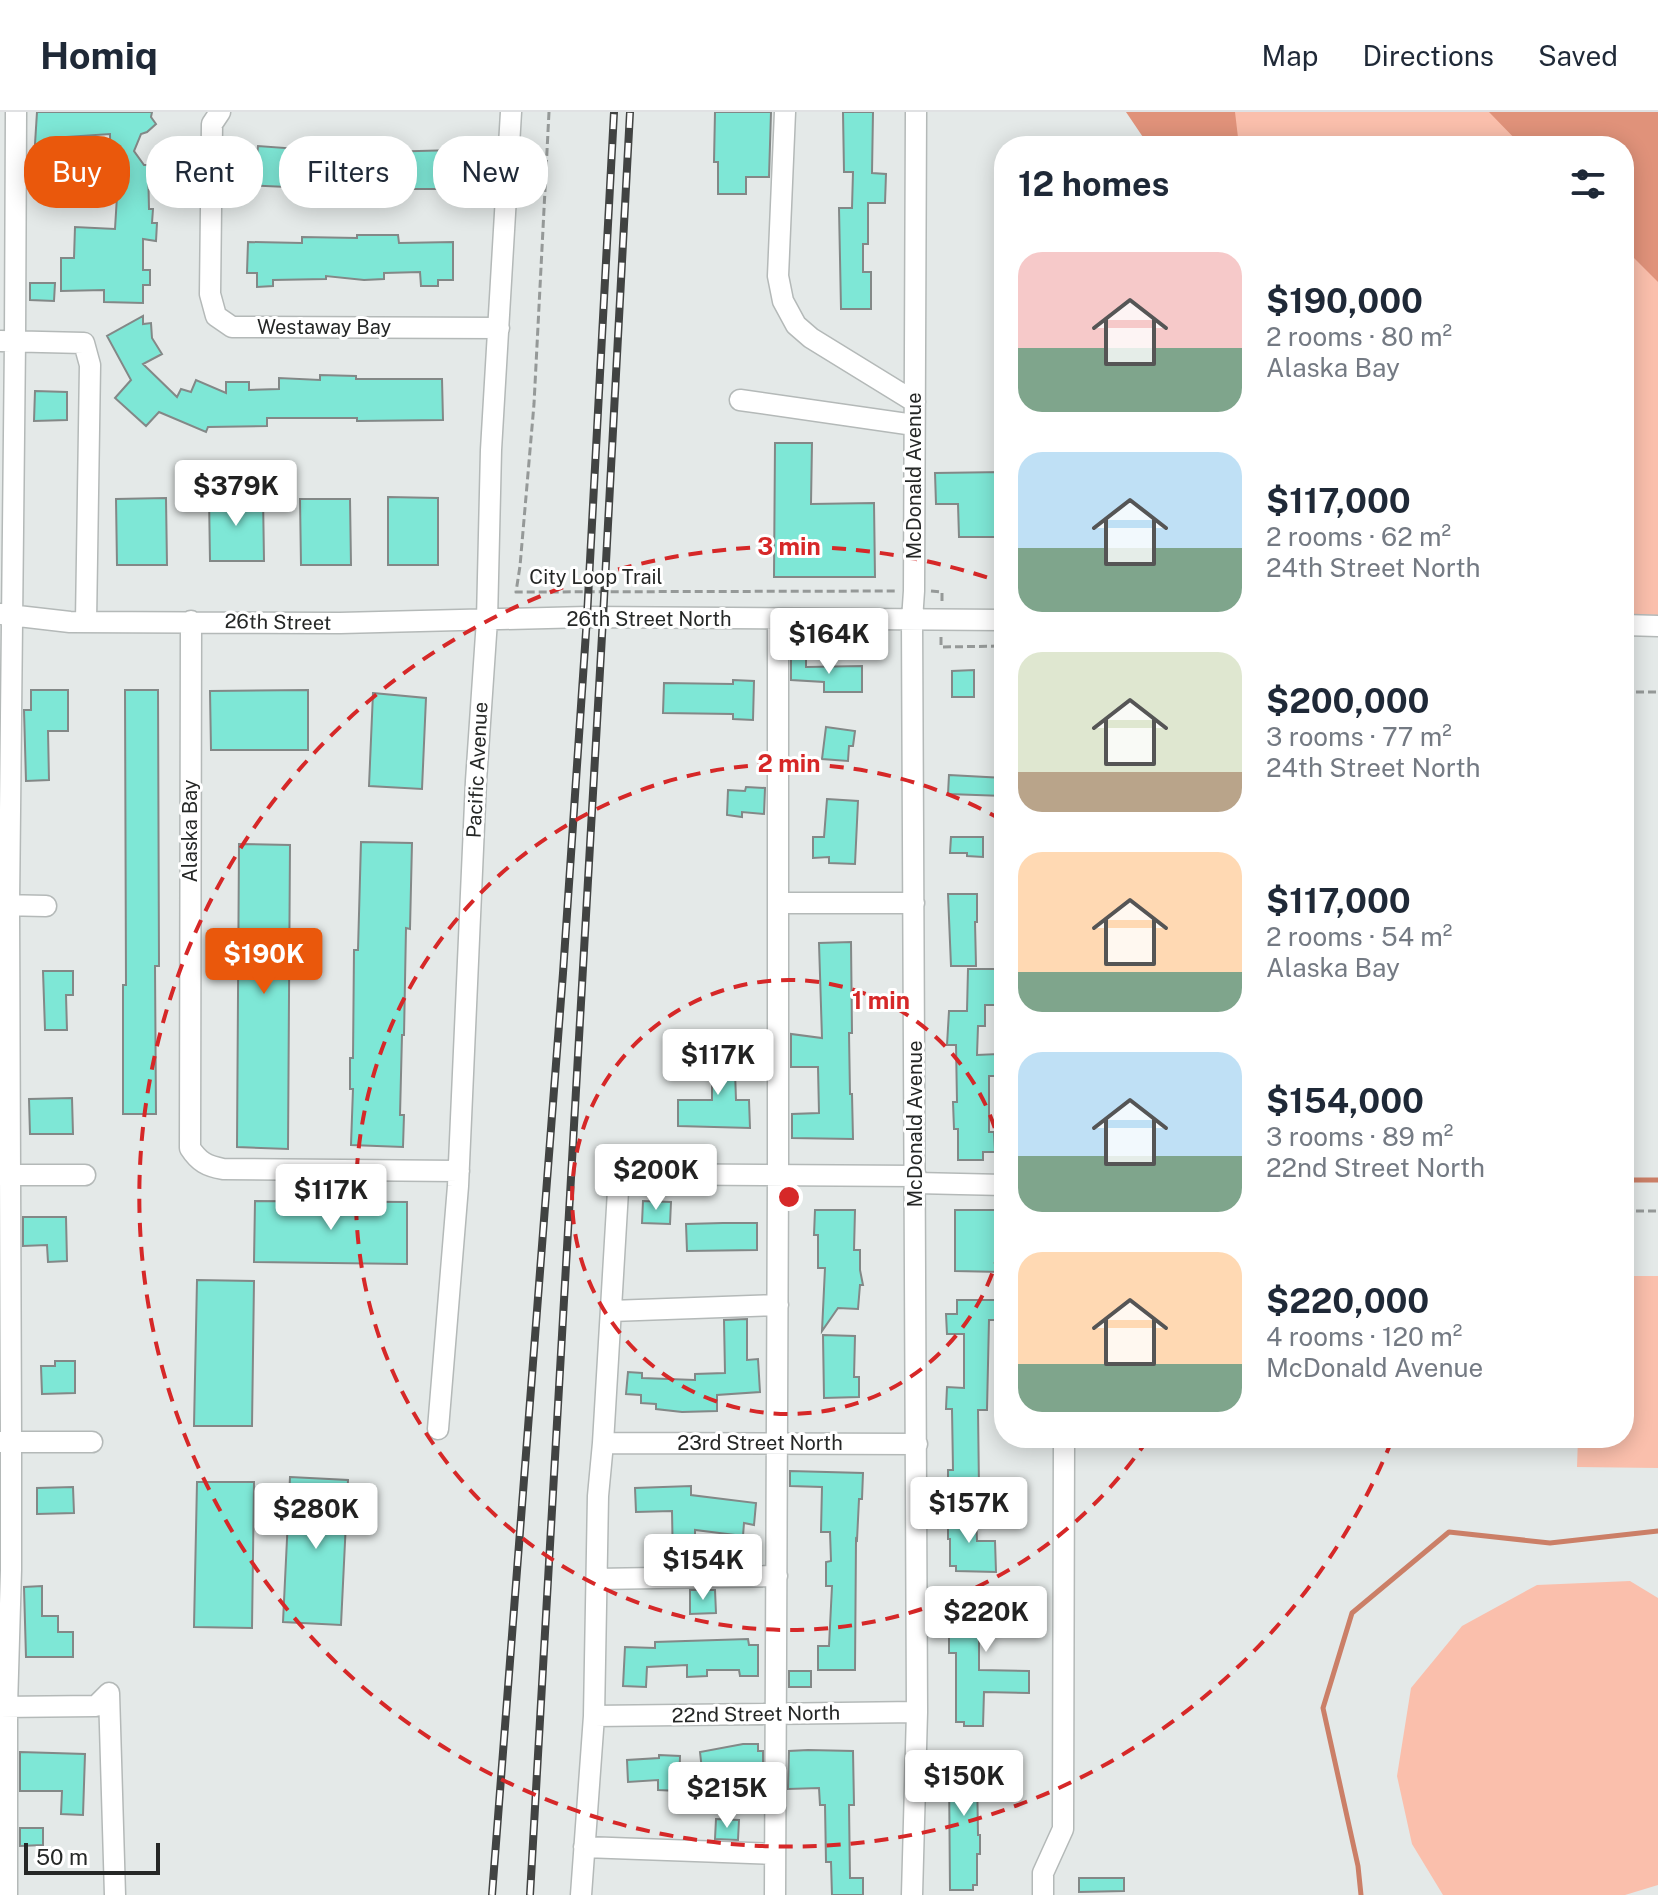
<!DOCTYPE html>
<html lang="en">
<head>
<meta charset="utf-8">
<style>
	:root { --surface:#fff; --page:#f2f2f3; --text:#1f2937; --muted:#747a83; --line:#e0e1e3; --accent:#ea580c }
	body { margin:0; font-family:"Public Sans",sans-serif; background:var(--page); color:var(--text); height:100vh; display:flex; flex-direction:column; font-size:30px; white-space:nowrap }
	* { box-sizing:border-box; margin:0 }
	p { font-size:26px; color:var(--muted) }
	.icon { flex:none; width:44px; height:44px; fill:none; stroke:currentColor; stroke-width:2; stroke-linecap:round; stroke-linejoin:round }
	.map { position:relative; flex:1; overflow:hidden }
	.side { position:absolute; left:994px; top:24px; width:640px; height:1312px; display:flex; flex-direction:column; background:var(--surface); border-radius:32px; box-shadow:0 4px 20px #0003 }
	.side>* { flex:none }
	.hud { position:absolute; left:24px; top:24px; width:760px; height:72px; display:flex; gap:16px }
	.scale { position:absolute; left:24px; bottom:20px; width:136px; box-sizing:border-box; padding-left:8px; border:4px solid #252726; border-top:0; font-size:22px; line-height:28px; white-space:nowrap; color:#252726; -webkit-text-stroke:6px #fff; paint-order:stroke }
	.price { position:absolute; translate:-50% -68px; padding:0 18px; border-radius:8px; background:#fff; color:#222; font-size:26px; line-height:52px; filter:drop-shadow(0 2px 4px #0008) }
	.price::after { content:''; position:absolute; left:50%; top:48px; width:24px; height:18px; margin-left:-12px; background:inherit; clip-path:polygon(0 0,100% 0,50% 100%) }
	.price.current { background:var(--accent); color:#fff }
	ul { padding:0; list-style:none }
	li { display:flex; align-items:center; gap:24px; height:200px; padding:0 24px }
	li span { display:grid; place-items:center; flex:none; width:224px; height:160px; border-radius:24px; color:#555 }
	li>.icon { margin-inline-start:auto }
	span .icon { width:96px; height:96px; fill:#fffc; stroke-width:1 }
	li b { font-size:34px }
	h2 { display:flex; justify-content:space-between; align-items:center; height:96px; padding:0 24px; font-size:34px }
	.tag { padding:0 28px; border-radius:32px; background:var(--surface); box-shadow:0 4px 20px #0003; font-size:28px; line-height:72px }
	.tag.current { background:var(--accent); color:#fff }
	header { display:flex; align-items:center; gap:48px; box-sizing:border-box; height:112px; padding:0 40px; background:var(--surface); border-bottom:2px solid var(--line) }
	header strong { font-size:38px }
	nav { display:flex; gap:44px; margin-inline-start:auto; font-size:28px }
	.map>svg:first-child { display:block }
	.green { fill:#fabfac }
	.forest { fill:#e0927a }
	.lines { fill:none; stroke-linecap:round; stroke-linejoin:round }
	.stream { stroke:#cb7f67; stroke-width:5 }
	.building { fill:#7ee7d6; stroke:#838887; stroke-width:2 }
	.minor-casing { stroke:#b4b9b8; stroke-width:23 }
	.path { stroke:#959998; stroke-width:3; stroke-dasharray:8 4; stroke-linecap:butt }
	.minor { stroke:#fff; stroke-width:20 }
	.rail-casing { stroke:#414342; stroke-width:8 }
	.rail { stroke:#fff; stroke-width:5; stroke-dasharray:15; stroke-linecap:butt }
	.ring { fill:none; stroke:#d62828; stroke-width:4; stroke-dasharray:14 10 }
	.labels { text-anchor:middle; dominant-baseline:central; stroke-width:6; stroke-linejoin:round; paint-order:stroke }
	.street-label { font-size:20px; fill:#252726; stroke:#fff }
	.centre { fill:#d62828; stroke:#fff; stroke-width:4 }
	.ring-label { font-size:24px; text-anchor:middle; font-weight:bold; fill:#d62828; stroke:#fff; stroke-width:6; stroke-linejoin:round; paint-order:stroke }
</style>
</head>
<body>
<header>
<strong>Homiq</strong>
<nav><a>Map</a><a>Directions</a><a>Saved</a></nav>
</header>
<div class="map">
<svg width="1658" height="1783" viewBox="0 0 1658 1783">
	<rect width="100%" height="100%" fill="#e4e9e8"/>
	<!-- green -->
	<path class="green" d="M1226 0H1630L1658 23V503L1624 502V34H1235Z
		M1624 1164H1658V1356L1577 1355 1578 1326H1624Z
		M1630 1469 1658 1486V1773L1625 1783H1443L1412 1732 1397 1664 1411 1576 1462 1514 1537 1473Z"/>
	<!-- forest -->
	<path class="forest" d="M1126 0H1235L1239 34H1149Z
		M1489 0H1658V170L1624 136V34H1522Z"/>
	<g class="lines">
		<!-- stream -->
		<path class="stream" d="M1624 1068H1658
			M1361 1783 1358 1754 1323 1596 1352 1501 1449 1420 1550 1431 1658 1419"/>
	</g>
	<!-- building -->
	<path class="building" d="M37 0H152L151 5 156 12 147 20 141 22 134 39 144 53H148L149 97H153L152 111H157L156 129 143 127V158H150V173H143V191L104 190V178L61 179V146H74L75 115 115 117 117 84H111L110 22 52 26V33L35 32Z
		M715 0H771L769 65H746V82H718V50H714Z
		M843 0H873L872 61 886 62 885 91H868V132H863V160H871V197H841L839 96H852L853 60H844Z
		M312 30 344 31V34H381V40L456 38V77H359V76L287 72V75L245 73 246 45H257L258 34 312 38Z
		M29 46 46 47 45 72H29Z
		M357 123H398L399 131 453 130V168H438V174H421L420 160 384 161V167L364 168 326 164V167L273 168V174L257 175V161H247L248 130 302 131V125L357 126Z
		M30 171H55L54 189 30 188Z
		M143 204V212L151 211 152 226 162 242 143 252 177 285 181 277 191 280 196 268 226 281V270H249V278L279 277V266L320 268V263L356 264V267H442L443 308 357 309V306H267V314L208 315 206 320 159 300 146 314 115 286 131 268 107 224Z
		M35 279 67 280V308L34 309Z
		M775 331H812L811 392 874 391 875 465H774Z
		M1004 360V425H959L958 392H936L935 361Z
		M209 384H263L264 449H210Z
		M388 385 438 386V453H388Z
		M166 386 167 453H117L116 387Z
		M300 387H350L351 453H301Z
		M791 546 806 547V555L862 554V580H824V570L791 568Z
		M974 558V585H952V559Z
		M733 568 754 569 753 608 733 607V602L663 601 664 571 733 572Z
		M31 578H68V619H48L49 668 26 669 24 598H31Z
		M125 578H158L159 854H155L156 1002H123V873H126Z
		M308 578V638H211L210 579Z
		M373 581 426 586 422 677 369 674Z
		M826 615 855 619 853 634H849L848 649 822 647Z
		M949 663 1004 666V684L948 682Z
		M746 675 765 676 764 702 742 700V705L727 703 728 678 745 679Z
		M827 687 858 689 855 752 829 751V745L813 746V725H824Z
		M951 725H983V745L967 744V741H950Z
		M361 730 412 731 410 817 406 816 404 923H402L400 1003H404L403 1035 351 1033 353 977H350V946H353L354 838H358Z
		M239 732 290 733 288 1037 237 1035Z
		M948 782H977V810H975L976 854H951Z
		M851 830 852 921H849L850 982H852L853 1027 792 1026V1002L819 1001 818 955H791V922L822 926 819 831Z
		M968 857H998L997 893H985V914H978L977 943 998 942V964H989V1020H994L995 1040H983V1048H958V1017H954L953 990H957L956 933H947L949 899H967Z
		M43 859H73V883H66L67 918H45Z
		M712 936 740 937 738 959H735L736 988H749L750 1016 678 1014V988H712Z
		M72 986 73 1022H30L29 987Z
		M255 1089 407 1090V1152L254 1150Z
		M643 1089 671 1090 670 1112 642 1111Z
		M815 1098H855L854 1138H860V1158L863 1173H860L858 1197 838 1196 822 1219 825 1156H818V1123H814Z
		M955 1098H996L997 1134H1002L1001 1160 955 1159Z
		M23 1105H66L67 1149 48 1150 47 1133 23 1134Z
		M723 1111H757V1138L687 1139 686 1112Z
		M197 1168 254 1169 252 1314H194Z
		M957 1188H998V1208H989L987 1298H978L979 1377H964V1373H948V1358H953L952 1297H946L947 1275 964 1276V1222H947L946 1202H957Z
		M747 1207V1248L758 1247 760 1280 717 1283V1299L682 1300 656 1297V1292L641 1291V1283L626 1282 628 1260 642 1261V1266L695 1268V1262L725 1261 724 1208Z
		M823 1223 855 1224 854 1265H859V1285L824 1286Z
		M55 1249H75V1281L42 1282 41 1254H55Z
		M790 1359 863 1361 862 1387H859L857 1428 856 1427 855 1558H818V1534H829L832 1474H826V1450L831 1449 830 1420H821L822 1375 790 1374Z
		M290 1365 348 1368 341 1513 283 1510Z
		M197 1370H254L252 1516 194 1515Z
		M691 1374V1383L756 1391 754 1413 744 1411 743 1424 695 1418V1452L673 1453 672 1399 636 1400 635 1376Z
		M73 1375 74 1401 37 1402V1376Z
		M976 1400 977 1429H995L996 1460 956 1459V1454H950V1427H948V1401Z
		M42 1474V1504H58V1520H73V1545H26L24 1475Z
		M690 1478H715L716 1501 690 1502Z
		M960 1486H1002V1489H1042V1510H987V1524H979V1558L1029 1559V1581L984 1580 983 1614H964V1610H956V1541H949V1525H960Z
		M748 1527 749 1533H758V1564H740L739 1558H707V1564L687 1565V1553L647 1555 646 1575 623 1574 625 1535 655 1536V1530Z
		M789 1559H811V1575H789Z
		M743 1632H758V1639H763V1655H736L738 1671 704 1676 700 1640Z
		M808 1638 853 1639 854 1693H849L850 1766H863V1783H832L831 1750H826L825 1693H820L819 1676 788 1677 789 1639Z
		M20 1640 85 1642 83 1703 61 1702 62 1679H20Z
		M944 1642H986V1661H977L978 1723H980V1742H977V1773H973V1778H950L949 1658H944Z
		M659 1643 680 1644 679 1679 658 1678V1668L628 1670 627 1648 659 1646Z
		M716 1707 739 1708 738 1728 715 1727Z
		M20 1716H43V1733L20 1734Z
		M1079 1766H1124V1779L1079 1780Z"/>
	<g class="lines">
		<!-- minor casing -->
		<g class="minor-casing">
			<path id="minor" d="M220 0 212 12 210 182 216 204 232 215 499 216
				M785 0 778 164 783 189 796 213 811 226 915 290
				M0 229 84 231 90 253 86 510
				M740 288 914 313
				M0 502 70 510 340 511 587 505 1004 508
				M191 509 190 1036C199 1050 207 1054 223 1057L459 1059
				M1624 513 1658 514
				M778 791H914
				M0 793 46 794
				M0 1063H85
				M916 1071 1004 1073
				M611 1199 778 1193
				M438 1317 458 1074 476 669 487 508 491 338 511 0
				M0 1330H92
				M603 1331 917 1332
				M596 1467 777 1464
				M0 1595 96 1594 109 1581 115 1783
				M594 1604 917 1600
				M584 1735 775 1742
				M7 1783V1595L11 1458V1330L9 793 15 229 16 0
				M581 1783 594 1604 598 1384 603 1331 619 1062 916 1064
				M775 1783 778 1063V507
				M912 1783 917 1600 912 508 914 479 916 0
				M1043 1783V1761L1063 1717 1064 1326"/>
		</g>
		<!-- path -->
		<path class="path" d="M549 0 534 292 520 454 516 480 896 479
			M931 479 942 480V490
			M941 525V535L1004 534
			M1624 580H1658
			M1624 1099H1658"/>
		<!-- minor -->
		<use href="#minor" class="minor"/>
		<!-- rail casing -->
		<g class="rail-casing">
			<path id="rail" d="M492 1783 563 861 587 505 614 0
				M530 1783 603 506 630 0"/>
		</g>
		<!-- rail -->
		<use href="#rail" class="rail"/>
	</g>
	<!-- distance rings -->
	<g class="ring">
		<path d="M1004 1115A217 217 0 1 1 1004 1055"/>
		<path d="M1148 1327A433 433 0 1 1 1002 708"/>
		<path d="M1392 1328A650 650 0 1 1 1001 470"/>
	</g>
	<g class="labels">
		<!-- street labels -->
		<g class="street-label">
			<text x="324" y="215">Westaway Bay</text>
			<text transform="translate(914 364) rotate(-90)">McDonald Avenue</text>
			<text x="596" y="465">City Loop Trail</text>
			<text x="649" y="507">26th Street North</text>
			<text transform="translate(278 510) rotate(1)">26th Street</text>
			<text transform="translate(477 658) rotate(-87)">Pacific Avenue</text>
			<text transform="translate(190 719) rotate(-90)">Alaska Bay</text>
			<text transform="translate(915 1012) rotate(-90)">McDonald Avenue</text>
			<text x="760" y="1331">23rd Street North</text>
			<text transform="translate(756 1602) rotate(-1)">22nd Street North</text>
		</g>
	</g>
	<circle cx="789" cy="1085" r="12" class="centre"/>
	<g class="ring-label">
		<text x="789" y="443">3 min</text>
		<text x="789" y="660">2 min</text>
		<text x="881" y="897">1 min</text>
	</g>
</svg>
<div class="scale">50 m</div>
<b class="price" style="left:236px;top:416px">$379K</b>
<b class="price" style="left:829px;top:564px">$164K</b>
<b class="price current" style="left:264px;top:884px">$190K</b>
<b class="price" style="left:718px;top:985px">$117K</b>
<b class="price" style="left:656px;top:1100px">$200K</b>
<b class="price" style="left:331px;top:1120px">$117K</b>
<b class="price" style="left:969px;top:1433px">$157K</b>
<b class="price" style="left:316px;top:1439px">$280K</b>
<b class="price" style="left:703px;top:1490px">$154K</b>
<b class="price" style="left:986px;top:1542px">$220K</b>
<b class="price" style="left:964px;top:1706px">$150K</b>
<b class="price" style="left:727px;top:1718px">$215K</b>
<div class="hud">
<a class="tag current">Buy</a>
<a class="tag">Rent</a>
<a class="tag">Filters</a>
<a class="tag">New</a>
</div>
<section class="side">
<h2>12 homes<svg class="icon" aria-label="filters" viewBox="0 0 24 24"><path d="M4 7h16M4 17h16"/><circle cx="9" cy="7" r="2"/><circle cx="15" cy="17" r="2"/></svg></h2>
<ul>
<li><span style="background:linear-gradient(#f6c9c9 60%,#7fa58c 0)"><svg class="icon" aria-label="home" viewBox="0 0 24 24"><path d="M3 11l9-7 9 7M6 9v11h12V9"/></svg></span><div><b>$190,000</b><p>2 rooms · 80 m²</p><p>Alaska Bay</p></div></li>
<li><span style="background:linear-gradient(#bfe0f5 60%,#7fa58c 0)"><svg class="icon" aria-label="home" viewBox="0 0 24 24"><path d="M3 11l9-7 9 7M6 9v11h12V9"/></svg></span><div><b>$117,000</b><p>2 rooms · 62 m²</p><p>24th Street North</p></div></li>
<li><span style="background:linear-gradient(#dfe7d0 75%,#b9a48a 0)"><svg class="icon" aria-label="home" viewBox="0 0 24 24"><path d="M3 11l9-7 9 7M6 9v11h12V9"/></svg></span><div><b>$200,000</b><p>3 rooms · 77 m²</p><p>24th Street North</p></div></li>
<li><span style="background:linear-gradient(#ffd9b3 75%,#7fa58c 0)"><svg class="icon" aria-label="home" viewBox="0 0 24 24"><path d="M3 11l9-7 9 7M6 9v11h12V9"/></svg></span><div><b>$117,000</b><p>2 rooms · 54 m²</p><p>Alaska Bay</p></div></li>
<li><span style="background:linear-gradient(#bfe0f5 65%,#7fa58c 0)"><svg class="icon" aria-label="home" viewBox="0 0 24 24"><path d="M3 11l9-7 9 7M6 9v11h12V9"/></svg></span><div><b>$154,000</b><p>3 rooms · 89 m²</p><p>22nd Street North</p></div></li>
<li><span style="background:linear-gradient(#ffd9b3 70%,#7fa58c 0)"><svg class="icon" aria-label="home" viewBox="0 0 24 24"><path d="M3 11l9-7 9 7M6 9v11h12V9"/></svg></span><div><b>$220,000</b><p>4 rooms · 120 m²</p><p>McDonald Avenue</p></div></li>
</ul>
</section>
</div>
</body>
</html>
